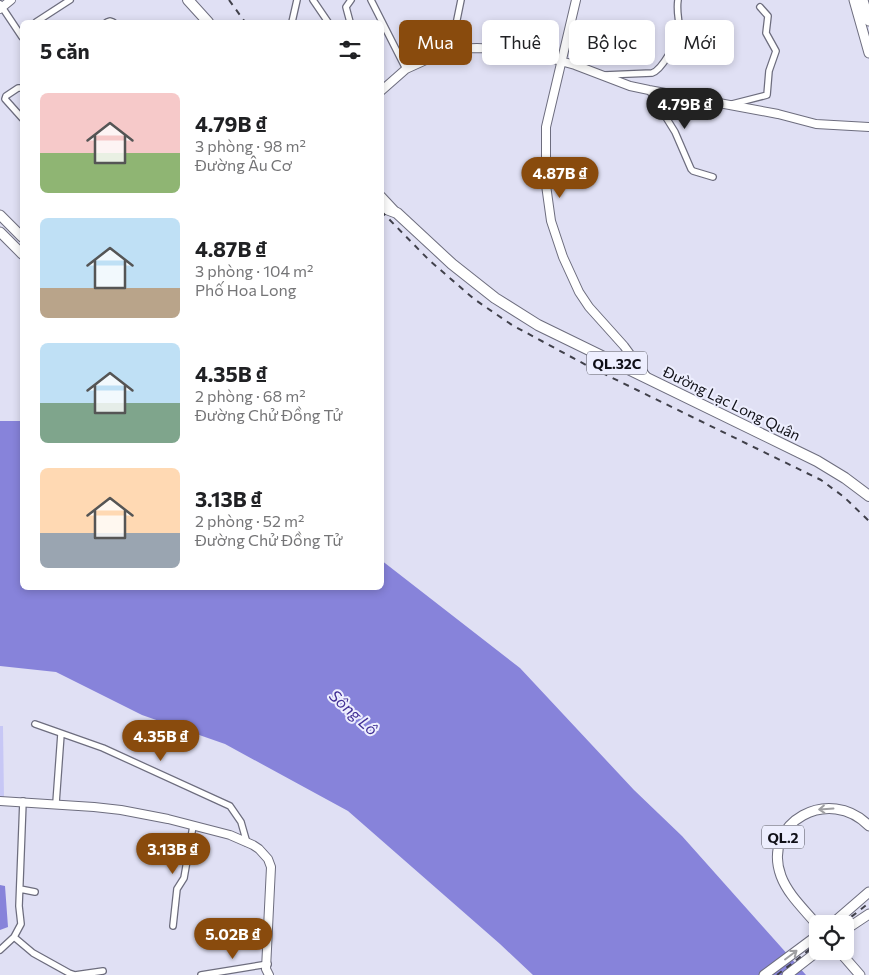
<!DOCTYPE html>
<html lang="vi">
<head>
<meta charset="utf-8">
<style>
	:root { --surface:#fff; --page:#f6f6f6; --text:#202124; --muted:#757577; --accent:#894b0d }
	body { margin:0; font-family:Commissioner,sans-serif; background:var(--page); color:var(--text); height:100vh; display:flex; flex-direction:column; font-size:19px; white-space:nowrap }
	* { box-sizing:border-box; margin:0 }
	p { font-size:16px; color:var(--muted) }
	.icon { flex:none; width:28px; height:28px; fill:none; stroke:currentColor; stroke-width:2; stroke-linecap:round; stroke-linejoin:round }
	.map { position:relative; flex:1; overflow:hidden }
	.sheet { position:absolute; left:20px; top:20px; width:364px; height:570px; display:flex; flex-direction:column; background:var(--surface); border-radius:8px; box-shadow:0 2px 8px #0003 }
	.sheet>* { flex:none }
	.hud { position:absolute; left:399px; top:20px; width:395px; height:45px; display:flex; gap:10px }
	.tools { position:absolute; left:809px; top:915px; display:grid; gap:10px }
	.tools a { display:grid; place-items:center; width:45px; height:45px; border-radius:8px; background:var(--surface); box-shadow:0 2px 8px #0003; font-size:25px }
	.price { position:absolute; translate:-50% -42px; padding:0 11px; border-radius:18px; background:var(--accent); color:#fff; font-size:16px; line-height:32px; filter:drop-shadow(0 1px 2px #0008) }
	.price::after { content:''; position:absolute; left:50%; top:30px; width:15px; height:11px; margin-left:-8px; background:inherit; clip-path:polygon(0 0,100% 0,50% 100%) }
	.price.active { background:#222; color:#fff }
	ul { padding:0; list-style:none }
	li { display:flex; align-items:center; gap:15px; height:125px; padding:0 20px }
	li span { display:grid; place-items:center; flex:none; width:140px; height:100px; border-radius:8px; color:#555 }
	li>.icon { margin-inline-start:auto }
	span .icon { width:60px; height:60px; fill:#fffc; stroke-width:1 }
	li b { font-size:21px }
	h2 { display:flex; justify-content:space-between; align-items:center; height:60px; padding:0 20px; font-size:21px }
	.tag { padding:0 18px; border-radius:8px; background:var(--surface); box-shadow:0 2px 8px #0003; font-size:18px; line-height:45px }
	.tag.active { background:var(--accent); color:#fff }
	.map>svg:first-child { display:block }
	.green { fill:#c7c7f5 }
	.water { fill:#8783da }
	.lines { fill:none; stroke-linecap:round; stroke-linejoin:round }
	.minor-casing { stroke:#6d6d7e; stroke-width:8 }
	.tertiary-casing { stroke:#6d6d7e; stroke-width:10 }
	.secondary-casing { stroke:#6d6d7e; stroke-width:11 }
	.primary-casing { stroke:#6d6d7e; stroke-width:11 }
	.trunk-casing { stroke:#6d6d7e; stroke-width:12 }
	.minor { stroke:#fff; stroke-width:5.5 }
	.tertiary { stroke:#fff; stroke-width:8 }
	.secondary { stroke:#fff; stroke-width:9 }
	.primary { stroke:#fff; stroke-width:9 }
	.trunk { stroke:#fff; stroke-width:10 }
	.rail { stroke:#40404a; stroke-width:2; stroke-dasharray:6 6; stroke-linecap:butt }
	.oneway { stroke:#9f9fa2 }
	.labels { text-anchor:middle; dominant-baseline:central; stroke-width:4; stroke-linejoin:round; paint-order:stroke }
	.shield { fill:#edeefe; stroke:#52535c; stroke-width:1 }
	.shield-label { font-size:14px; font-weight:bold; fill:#101017 }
	.street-label { font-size:15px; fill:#101017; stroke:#edeefe }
	.water-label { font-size:16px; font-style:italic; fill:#412f95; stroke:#edeefe }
</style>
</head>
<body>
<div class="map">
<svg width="869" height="975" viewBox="0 0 869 975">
	<rect width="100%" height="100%" fill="#e0e0f4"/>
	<!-- green -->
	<path class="green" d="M0 726H3L4 797H0Z"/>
	<!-- water -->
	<path class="water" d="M0 421H22V588H381V560L520 668 634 790 682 836 806 975H533L500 944 348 811 225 744 142 715 56 672 0 666Z
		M0 885 5 886 8 927 0 930Z"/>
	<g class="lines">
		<!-- minor casing -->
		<g class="minor-casing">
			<path id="minor" d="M313 0 328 22
				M371 0 406 69
				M0 4 22 37
				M36 22 70 0
				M107 22 110 21 113 22
				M292 22 297 0
				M350 22 346 7 351 0
				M451 49 461 0
				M604 75 652 73C662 70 677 42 679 31 680 21 676 13 678 0
				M22 88H18L6 96 5 99 22 118
				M649 90 675 132 691 169 693 171 713 177
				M732 104 767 95 769 71 776 51 766 33 768 16 760 7
				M35 724 103 748 230 806 241 822 247 843
				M56 803 61 734
				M20 889 35 892
				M173 926 177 889 184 878 193 826
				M14 937 33 953 69 973 75 975 103 971
				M0 950 14 937 21 924 19 906 23 801
				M201 975 268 964"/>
		</g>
		<!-- tertiary casing -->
		<g class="tertiary-casing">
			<path id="tertiary" d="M576 0 546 127V185L551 221 563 257 579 292 589 307 624 346 646 376
				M0 9 11 0
				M381 91 406 69 428 59 451 49 477 48 499 49 539 55 575 65 630 86 649 90 778 114 816 124 869 127
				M381 196 395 211
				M0 801 94 807 121 810 168 819 230 835 253 845 259 849 268 859 271 867 266 969 269 975"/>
		</g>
		<!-- secondary casing -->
		<g class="secondary-casing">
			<path id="secondary" d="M0 215 22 237
				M0 232 22 254"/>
		</g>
		<!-- primary casing -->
		<g class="primary-casing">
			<path id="primary" d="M854 0 869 53
				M863 0 869 21
				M832 924 869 892
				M818 926C805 910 788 895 781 876 761 822 830 785 869 826
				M845 930 869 914
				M839 951 860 975
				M764 975 818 935
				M787 975 818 951"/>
		</g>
		<!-- trunk casing -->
		<g class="trunk-casing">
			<path id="trunk" d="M188 0 208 22
				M381 207 397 213 452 264 495 298 538 325 817 461 845 478 869 496"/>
		</g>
		<!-- minor -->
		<use href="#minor" class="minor"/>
		<!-- tertiary -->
		<use href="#tertiary" class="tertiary"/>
		<!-- secondary -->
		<use href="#secondary" class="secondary"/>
		<!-- primary -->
		<use href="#primary" class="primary"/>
		<!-- trunk -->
		<use href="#trunk" class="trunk"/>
		<!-- rail -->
		<path class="rail" d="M229 0 245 22
			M381 211 429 260 474 299 512 325 588 366 821 480 844 497 869 521
			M842 924 869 903
			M777 975 818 943"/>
	</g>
	<!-- one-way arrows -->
	<defs><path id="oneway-shaft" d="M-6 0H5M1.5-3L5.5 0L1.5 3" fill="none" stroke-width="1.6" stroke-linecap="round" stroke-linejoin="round" transform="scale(1.25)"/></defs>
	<g class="oneway">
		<use href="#oneway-shaft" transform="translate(826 809) rotate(176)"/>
		<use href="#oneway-shaft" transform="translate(791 955) rotate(-37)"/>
	</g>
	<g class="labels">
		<!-- shield labels -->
		<g class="shield">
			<rect x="587" y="351.5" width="60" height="23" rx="4"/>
			<rect x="762" y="825.5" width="42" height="23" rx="4"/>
		</g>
		<g class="shield-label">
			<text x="617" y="363">QL.32C</text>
			<text x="783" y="837">QL.2</text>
		</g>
		<!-- street labels -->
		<g class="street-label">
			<text transform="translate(732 403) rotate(26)">Đường Lạc Long Quân</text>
		</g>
		<!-- water labels -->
		<g class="water-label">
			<text transform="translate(354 712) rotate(42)">Sông Lô</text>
		</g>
	</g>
</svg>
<div class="tools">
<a><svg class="icon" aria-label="locate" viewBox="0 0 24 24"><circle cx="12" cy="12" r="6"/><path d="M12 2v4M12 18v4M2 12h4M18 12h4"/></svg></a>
</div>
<b class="price active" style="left:685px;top:130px">4.79B ₫</b>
<b class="price" style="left:560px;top:199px">4.87B ₫</b>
<b class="price" style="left:161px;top:762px">4.35B ₫</b>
<b class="price" style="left:173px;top:875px">3.13B ₫</b>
<b class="price" style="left:233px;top:960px">5.02B ₫</b>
<div class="hud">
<a class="tag active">Mua</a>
<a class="tag">Thuê</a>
<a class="tag">Bộ lọc</a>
<a class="tag">Mới</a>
</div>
<section class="sheet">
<h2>5 căn<svg class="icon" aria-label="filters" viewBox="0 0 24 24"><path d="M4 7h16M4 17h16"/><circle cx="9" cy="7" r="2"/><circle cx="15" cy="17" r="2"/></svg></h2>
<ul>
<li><span style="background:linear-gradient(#f6c9c9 60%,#8fb573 0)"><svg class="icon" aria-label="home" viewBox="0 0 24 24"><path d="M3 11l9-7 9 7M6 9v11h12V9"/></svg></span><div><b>4.79B ₫</b><p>3 phòng · 98 m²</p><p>Đường Âu Cơ</p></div></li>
<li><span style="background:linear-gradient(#bfe0f5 70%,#b9a48a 0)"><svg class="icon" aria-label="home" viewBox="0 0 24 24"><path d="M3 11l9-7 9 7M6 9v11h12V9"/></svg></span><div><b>4.87B ₫</b><p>3 phòng · 104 m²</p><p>Phố Hoa Long</p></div></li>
<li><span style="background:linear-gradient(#bfe0f5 60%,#7fa58c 0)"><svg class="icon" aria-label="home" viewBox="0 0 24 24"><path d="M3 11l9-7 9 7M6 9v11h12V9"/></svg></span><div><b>4.35B ₫</b><p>2 phòng · 68 m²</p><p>Đường Chử Đồng Tử</p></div></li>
<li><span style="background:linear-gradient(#ffd9b3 65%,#9aa5b1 0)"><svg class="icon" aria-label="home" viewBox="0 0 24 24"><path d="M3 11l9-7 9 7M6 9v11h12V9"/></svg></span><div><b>3.13B ₫</b><p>2 phòng · 52 m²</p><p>Đường Chử Đồng Tử</p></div></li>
</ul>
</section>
</div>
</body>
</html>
